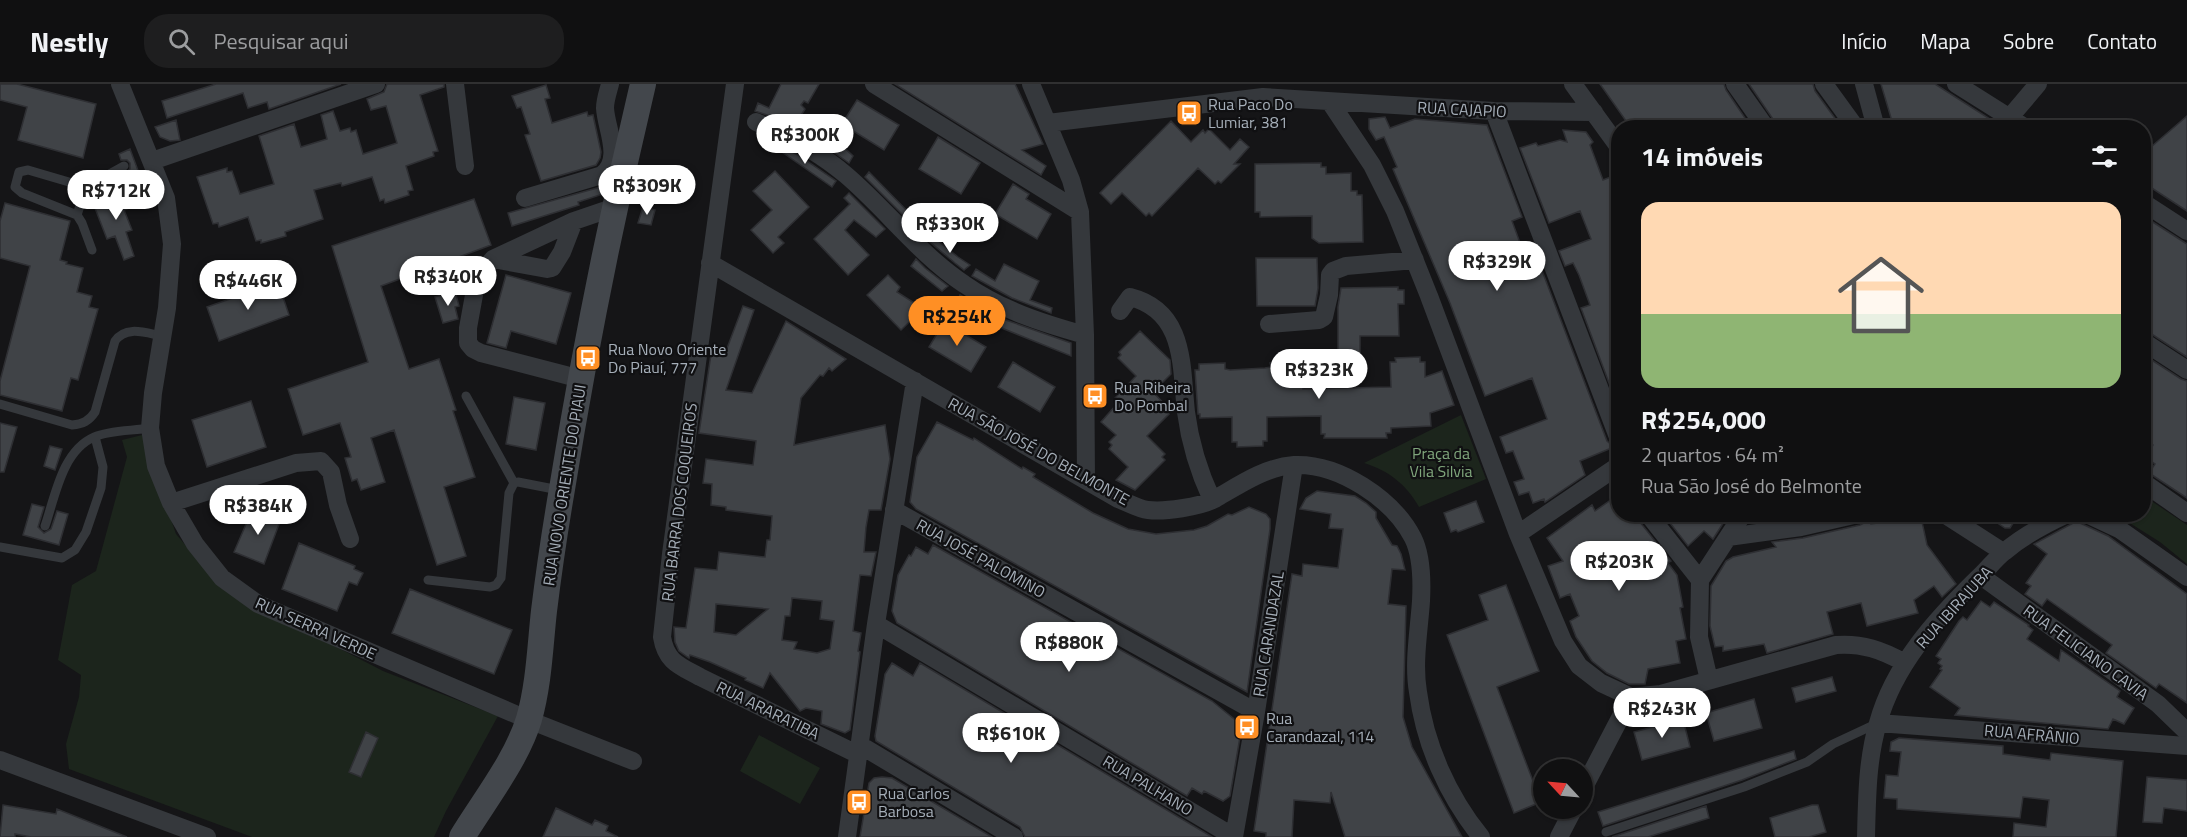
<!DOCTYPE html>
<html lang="pt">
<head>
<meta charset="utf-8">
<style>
	:root { --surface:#101011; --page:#1e1e1f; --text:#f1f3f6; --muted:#9c9d9f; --line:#303031; --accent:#ff8f24 }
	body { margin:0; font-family:"Titillium Web",sans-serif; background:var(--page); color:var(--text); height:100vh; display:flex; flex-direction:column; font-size:22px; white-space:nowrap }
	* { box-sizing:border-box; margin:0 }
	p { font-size:20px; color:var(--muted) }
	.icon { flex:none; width:33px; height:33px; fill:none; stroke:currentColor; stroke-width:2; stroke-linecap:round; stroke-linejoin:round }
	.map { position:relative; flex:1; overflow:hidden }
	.panel { position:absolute; left:1611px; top:36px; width:540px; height:402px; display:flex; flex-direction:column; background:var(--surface); border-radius:24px; box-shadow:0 2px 4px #0004,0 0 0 2px var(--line) }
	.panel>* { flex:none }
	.needle { width:39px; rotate:296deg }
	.fabs { position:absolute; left:1533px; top:675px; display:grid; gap:12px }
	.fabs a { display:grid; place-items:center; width:60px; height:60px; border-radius:50%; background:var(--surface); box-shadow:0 2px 4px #0004,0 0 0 2px var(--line); font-size:30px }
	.price { position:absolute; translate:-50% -51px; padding:0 14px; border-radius:21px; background:#fff; color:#222; font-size:20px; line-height:39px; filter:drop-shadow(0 2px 3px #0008) }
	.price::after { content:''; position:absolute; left:50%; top:36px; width:18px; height:14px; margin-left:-9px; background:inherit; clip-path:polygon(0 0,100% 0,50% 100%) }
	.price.on { background:var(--accent); color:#111 }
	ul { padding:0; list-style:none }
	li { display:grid; align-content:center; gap:12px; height:318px; padding:0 30px }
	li+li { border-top:2px solid var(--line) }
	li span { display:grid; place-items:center; height:186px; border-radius:18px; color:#555 }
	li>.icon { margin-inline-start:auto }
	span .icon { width:108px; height:108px; fill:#fffc; stroke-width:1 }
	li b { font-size:26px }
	h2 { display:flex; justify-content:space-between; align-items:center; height:72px; padding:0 30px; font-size:26px }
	header { display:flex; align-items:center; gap:36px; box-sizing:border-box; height:84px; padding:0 30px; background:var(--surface); border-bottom:2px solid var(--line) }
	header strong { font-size:28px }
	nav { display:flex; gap:33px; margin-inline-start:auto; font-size:21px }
	.search { width:420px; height:54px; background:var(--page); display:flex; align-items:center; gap:15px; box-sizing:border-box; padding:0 21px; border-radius:24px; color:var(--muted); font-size:22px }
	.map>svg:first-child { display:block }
	.green { fill:#1c251c }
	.building { fill:#404347; stroke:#2e2f33; stroke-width:1.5; fill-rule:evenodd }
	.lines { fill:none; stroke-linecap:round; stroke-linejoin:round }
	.lane { stroke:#35383c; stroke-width:9 }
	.street { stroke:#35383c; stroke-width:18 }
	.secondary { stroke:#43474c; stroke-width:26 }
	.labels { text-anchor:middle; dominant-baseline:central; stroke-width:4.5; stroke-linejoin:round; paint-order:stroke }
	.poi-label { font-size:16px; fill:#a5aeb8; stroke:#101012; text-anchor:start }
	.street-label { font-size:16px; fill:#a5aeb8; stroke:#101012 }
	.park-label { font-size:16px; fill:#7fa57b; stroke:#101012 }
</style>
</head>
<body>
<header>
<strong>Nestly</strong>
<div class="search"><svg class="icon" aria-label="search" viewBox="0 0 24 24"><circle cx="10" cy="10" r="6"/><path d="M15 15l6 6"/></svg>Pesquisar aqui</div>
<nav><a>Início</a><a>Mapa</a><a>Sobre</a><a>Contato</a></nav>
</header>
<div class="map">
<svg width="2187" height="753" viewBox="0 0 2187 753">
	<rect width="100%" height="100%" fill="#151517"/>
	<!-- green -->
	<path class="green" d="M1461 331 1486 395 1419 423C1406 400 1389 387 1364 379Z
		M142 351 176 450 222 504 383 587 498 632 446 727 434 753H252L69 685 66 660 79 613 81 591 58 576 72 501 96 487 127 373 122 356Z
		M2144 412 2187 441V480L2160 458 2117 431 2144 430Z
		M759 651 820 684 800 720 740 687Z"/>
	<!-- building -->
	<path class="building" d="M0 0H17L96 20 83 74 18 56 27 23 0 16Z
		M216 0H341L269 25 267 18 248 24 243 9 167 34 162 17Z
		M387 0H444V3L420 11 438 67 433 68 434 72 406 82 413 106 408 107 409 111 385 119 384 115 380 117 372 93 342 102 341 99 314 106 323 135 285 148 286 152 261 159V156L256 157 248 133 219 143 218 139 213 140 197 93 227 84V88L232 87 240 110 274 100 259 52 294 40 301 63 327 55 321 31 333 27 340 47 350 44 351 48 356 46 363 70 397 59 386 22 371 26 367 15 384 8Z
		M781 0H819L808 19 804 17 801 21 805 25 798 36 832 57 834 54 853 72 849 79 809 51 773 33 755 27 758 19 769 24Z
		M895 0H1015L1043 60 1022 66 1046 82 1041 91Z
		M1600 0H1724L1726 6 1745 34 1733 44H1631Z
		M1749 0H1813L1815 7 1842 44H1779Z
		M1881 0H1935L2004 44H1894Z
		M546 1 550 14 545 15 552 39 587 28 588 32 593 31 601 68 600 74 596 81 541 97 525 51 530 50 521 23 517 24 512 12Z
		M857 16 899 41 884 66 842 40Z
		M2187 32V127L2144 99V69Z
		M1385 33 1390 44 1415 35 1487 41 1522 133 1512 137 1523 167 1533 163 1607 357 1614 363 1580 377 1585 391 1545 418 1544 415 1533 419 1529 408 1519 411 1514 398 1524 395 1513 367 1506 369 1500 353 1547 335 1532 294 1485 312 1450 219 1393 85 1397 83 1384 53 1376 56 1369 45V35Z
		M176 36 180 56 170 57 160 53 155 43Z
		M1171 37 1191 58 1203 46 1205 49 1209 45 1230 66 1240 55 1249 63 1234 80H1240L1221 99 1218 97 1215 100 1198 84 1152 132 1149 129 1146 132 1122 109 1111 120 1100 109Z
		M1563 46 1586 48 1593 58 1590 61 1603 96 1618 90V323L1581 224 1590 221 1579 191 1573 179 1565 182 1559 167 1591 155 1580 127 1549 139 1520 64 1536 59 1538 62 1560 56 1567 58Z
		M759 52 798 71 836 97 832 103Z
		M938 53 980 79 961 110 919 85Z
		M130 65 146 108 134 112 124 90 130 85V79L127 76H121L119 70Z
		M1321 79V83H1326V90L1351 89V107H1357V111H1362L1363 158 1319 159 1312 154V132L1260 133V128H1255V80Z
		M775 87 809 123 778 153 784 159 773 169 751 146 772 126 753 107Z
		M869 88 916 136 912 140 865 93Z
		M1013 100 1029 110 1026 115 1051 130 1037 155 995 130Z
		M604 102 603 110 578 118 579 121 512 142 508 129Z
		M123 107 129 124 124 126 132 146 126 148 134 172 124 176 115 152 107 155 93 119Z
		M849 109 885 145 876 153 854 136 845 146 869 171 848 191 814 155 850 120 844 114Z
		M474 115 491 161 381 202 409 285 439 275 456 326 453 327 475 393 444 403 466 472 437 481 394 346 371 354 385 398 361 406 357 395 352 397 345 374 351 373 340 339 303 351 288 305 368 278 332 162Z
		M5 119 70 137 60 176 67 178 66 180 83 184 77 208 92 212 89 223 98 225 78 296 71 294 62 327 0 311V297L30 182 0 174V137Z
		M643 123 655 126 651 141 638 139Z
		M2148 135 2187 160V273L2150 249 2144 247V193L2148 187 2144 185V143Z
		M933 153 958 173 970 181 964 186 955 179 930 158Z
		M1256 174H1317L1318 204 1315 222H1257Z
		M916 175 925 184 948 202 942 207 911 182Z
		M1004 180 1039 197 1030 216 1052 224 1051 229 1012 214 972 192 976 185 995 197Z
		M506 191 571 209 556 260 511 247 506 264 487 259Z
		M888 191 900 203 897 208 916 220 922 226 901 246 867 211Z
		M278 198 289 231 219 257 207 223Z
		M1398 203V206H1404V220H1398L1399 252H1360V274H1338V223L1341 204Z
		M455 207 459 222 455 223 458 235 443 239 435 213Z
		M960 211 1003 235 1071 259V272L1004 245 957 217Z
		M743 222 754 226 726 306 752 309 786 237 846 275 832 287 829 284 823 292 820 291 801 314 794 361 885 341 890 375 881 426H869L866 443 864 468H876L871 492 860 491 853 547 861 549 858 567 860 568 850 646 845 649 821 640 822 627 806 624 800 627 770 589 763 604 745 596 746 594 710 578 690 571 689 574 679 567 675 558 674 543 686 544 695 484 717 486 719 468 765 473 767 456H770L772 432 726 426V423L711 421 712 400 703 399 706 375 753 381 756 357 699 349 712 264 726 267ZM792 514 822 517 820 535 834 537 830 565 817 569 794 565 797 558 782 556 785 532H790ZM716 520 768 525 736 551 714 548Z
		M944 238 986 263 971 288 929 263Z
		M1140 247 1170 276 1171 290 1153 308 1169 325 1166 328 1169 330 1147 352 1165 370 1162 373 1165 376 1135 406 1116 396 1128 383 1109 365 1112 361 1109 358 1116 351 1101 338 1116 321 1114 320 1118 316 1115 314 1136 292 1118 274 1121 271 1119 268Z
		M2144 271 2181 295 2187 297V414L2149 389 2155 380 2145 373 2153 361 2144 356Z
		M1420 273V278H1425V293L1442 287 1454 321 1430 329 1431 342 1391 344V349H1386L1387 354H1324L1325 350H1321V332L1267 333V357H1263V362L1237 363V358H1232V333L1200 334V330H1198L1195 286H1199V280L1225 279V285L1230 286 1265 284 1271 283 1270 279 1302 278 1303 305 1391 303 1390 278H1396L1395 274Z
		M1013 278 1055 303 1040 328 998 303Z
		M514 313 545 319 536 366 506 360Z
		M251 317 266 363 207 383 192 336Z
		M937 338 973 356 974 354 1022 385 1023 383 1035 390 1033 393 1093 429 1128 445 1156 450 1194 446 1207 442 1228 430 1232 431 1249 423 1266 430 1270 435V445L1247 608 916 425 910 418 917 373Z
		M0 339 17 343 4 388H0Z
		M50 362 62 365 55 386 44 382Z
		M1317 407 1355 412 1366 419 1376 428V434L1392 461 1397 462 1401 470 1405 486 1392 485 1388 520 1406 522 1403 633 1412 663 1462 753H1345L1331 708 1330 719 1294 716 1292 753H1266V749L1254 747 1292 490 1302 492 1303 480 1338 484 1343 445 1329 444 1331 430 1300 425 1306 414Z
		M1618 411V430H1637L1639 437 1671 477 1668 479 1677 491 1683 523 1680 524 1686 555 1676 557 1680 579 1648 585 1645 600H1629L1607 589 1592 577 1576 553 1570 537 1579 532 1570 510 1560 514 1548 482 1563 477 1547 454 1592 421 1595 427Z
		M1476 417 1484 438 1458 448 1456 446 1451 448 1444 429Z
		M32 420 44 423 38 443 44 449 51 445 57 427 68 430 59 461 23 451Z
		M253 424 281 435 264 480 234 468Z
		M1663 430H1729L1713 455 1704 447 1688 462Z
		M1754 430H1805L1757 438Z
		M1869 430 1871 440 1921 433 1927 461 1956 500 1942 513 1934 502 1914 516 1918 529 1867 542 1861 519 1827 528 1833 550 1767 569 1764 560 1723 567V562L1715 563 1710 542 1711 502 1726 477 1733 473 1776 463 1772 458 1803 454 1860 441 1866 438Z
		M1984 430H2019L2010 444H2005Z
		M2075 438 2080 439 2108 452 2187 510V619L2159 600 2156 604 2106 569 2112 561 2047 515 2042 522 2025 510 2031 502 2026 499 2047 470 2034 460Z
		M299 459 355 482 354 485 363 489 357 501 349 498 337 527 282 505Z
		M933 461 1212 617 1239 639 1241 647 1230 712 1223 717 1204 707 1202 710 1192 704 1187 712 897 539 892 527 898 491 909 471 911 472 916 463 928 470Z
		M1506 501 1539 587 1497 603 1541 718 1514 729 1447 551 1488 536 1479 511Z
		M410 505 512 546 494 590 392 549Z
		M1981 517 1990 523 1994 518 2029 541 2028 542 2033 546 2027 555 2059 577 2061 566 2120 607 2117 613 2134 624 2124 640 2113 635 2108 645 1955 631 1960 624 1930 603 1942 586 1940 585 1942 582 1938 579 1941 575 1936 572 1959 537 1963 533 1967 536Z
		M892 579 913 592 920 579 1212 753H1025L1020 743 876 657 875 652 885 590Z
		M1832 593 1836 607 1796 618 1792 604Z
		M1754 615 1762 644 1714 657 1706 629Z
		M1683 635 1690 663 1642 676 1634 648Z
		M366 648 378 654 361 693 349 688Z
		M1899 654 2003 662V670L2050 676 2051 669 2123 677 2116 753H2013L2014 739 2046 743 2049 716 2023 713 2020 734 1897 725V715L1884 714 1886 691 1898 692 1901 668 1890 667 1891 658Z
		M1794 667 1796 675 1742 696 1603 742 1598 728Z
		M882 693 892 694 992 753H860L869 699 874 694Z
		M2147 693 2187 696V727L2164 724 2162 739 2143 738Z
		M3 721 56 730 57 725 127 753H31L15 750V753H0Z
		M1812 721H1818L1826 748 1809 753H1775L1770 734Z
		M1706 722 1709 734 1648 753H1612Z
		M556 724 592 741 595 736 608 742 606 747 618 753H543Z"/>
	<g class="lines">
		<!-- lane -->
		<path class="lane" d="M77 131 86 103
			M92 166 82 139 77 131 22 109 15 103 19 88 28 86 86 103 124 82
			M466 312 514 399
			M0 320 72 341C83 340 89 337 95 328L115 257C126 241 146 249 162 252
			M45 442C55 413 62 367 94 353 110 346 132 347 150 344
			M0 463 62 474 75 466 86 448 101 404 103 383 95 353
			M428 496 490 503 496 501 501 494 509 409 514 399 518 398 559 406
			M1606 748 1744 703 1807 678 1833 660 1878 639"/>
		<!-- street -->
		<path class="street" d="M120 0 166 114 172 160 167 224 153 309 150 344 156 382 171 419 195 460 222 494 258 520 529 636 633 677
			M455 0 465 82
			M735 0 671 470 662 553C666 578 680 582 700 593L859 671
			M874 0 1080 128
			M1031 0 1071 96 1080 128 1085 251 1086 396
			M1573 0 1618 62
			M1735 0 1766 44
			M1824 0 1856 44
			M1864 0 1876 44
			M1956 0 2026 44
			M1330 18 1372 81 1395 127 1429 212 1518 450 1563 557 1579 582 1601 599 1631 613 1661 610 1836 561C1862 559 1882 566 1905 579
			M1494 27 1618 353
			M2010 33 2038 0
			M756 38C789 52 819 68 846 91 887 126 919 170 964 200 1001 226 1042 239 1085 251
			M1048 39 1263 13 1494 27 1594 28
			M152 77 376 0
			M525 114 602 91C623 75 606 45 605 24 605 16 608 8 610 0
			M2144 119 2187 147
			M493 175 547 185 552 184 562 168 574 137
			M710 179 1118 415C1127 418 1138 425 1148 426 1165 428 1199 423 1215 415 1239 401 1265 383 1294 381 1339 379 1393 415 1413 454 1422 472 1422 498 1421 517 1419 547 1413 579 1418 608 1425 661 1448 712 1481 753
			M1120 227 1130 213C1186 227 1181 283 1186 328 1190 359 1199 388 1212 416
			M1269 240 1319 236 1324 233 1329 211 1330 191 1333 187 1346 182 1415 176
			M2144 258 2187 286
			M581 295 481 269 473 265 468 259V244L476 200 481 189 493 175 574 137 615 123
			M2144 399 2187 429
			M171 419 296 379 321 377 331 388 338 421 350 455
			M894 426 1256 628
			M1648 430 1700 496 1699 553 1709 596
			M1944 430 2003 468
			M2087 430 2119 445 2187 493
			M1518 450 1618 382
			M1728 453 1801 443 1858 430
			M1981 492 2158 620 2187 648
			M1700 496 1743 430
			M876 540 1234 753
			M1878 639 2187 662
			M860 661 1014 753
			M0 676 207 753
			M1582 707 1631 613
			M847 753 876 540 915 297
			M1234 753 1256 628 1294 381
			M1559 753 1574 724
			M1866 753C1867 715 1867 676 1878 639 1894 581 1936 535 1978 494 1987 486 1995 475 2004 468 2023 452 2045 440 2067 430"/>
		<!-- secondary -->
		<path class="secondary" d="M462 753C484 717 517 675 529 635 539 600 540 563 544 527 549 486 555 446 562 405 584 269 611 134 643 0"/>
	</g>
	<!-- icons -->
	<defs>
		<g id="bus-square" transform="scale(1.35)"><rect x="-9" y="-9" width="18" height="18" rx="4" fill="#ff8f24" stroke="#101012"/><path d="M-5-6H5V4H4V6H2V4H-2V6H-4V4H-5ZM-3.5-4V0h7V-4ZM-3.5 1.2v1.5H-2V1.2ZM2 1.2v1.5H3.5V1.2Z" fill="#fff"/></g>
	</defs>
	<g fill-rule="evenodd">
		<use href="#bus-square" x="1189" y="29"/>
		<use href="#bus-square" x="588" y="274"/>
		<use href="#bus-square" x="1095" y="312"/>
		<use href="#bus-square" x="1247" y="643"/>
		<use href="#bus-square" x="859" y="718"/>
	</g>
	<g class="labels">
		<!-- poi labels -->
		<g class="poi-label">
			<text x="1208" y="20">Rua Paco Do<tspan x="1208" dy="18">Lumiar, 381</tspan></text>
			<text x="608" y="265">Rua Novo Oriente<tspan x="608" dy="18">Do Piauí, 777</tspan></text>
			<text x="1114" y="303">Rua Ribeira<tspan x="1114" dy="18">Do Pombal</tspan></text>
			<text x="1266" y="634">Rua<tspan x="1266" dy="18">Carandazal, 114</tspan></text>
			<text x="878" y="709">Rua Carlos<tspan x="878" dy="18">Barbosa</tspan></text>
		</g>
		<!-- street labels -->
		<g class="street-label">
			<text transform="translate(1462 25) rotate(3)">RUA CAJAPIO</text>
			<text transform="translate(1039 367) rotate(29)">RUA SÃO JOSÉ DO BELMONTE</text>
			<text transform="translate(564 401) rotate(-81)">RUA NOVO ORIENTE DO PIAUI</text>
			<text transform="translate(679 418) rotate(-83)">RUA BARRA DOS COQUEIROS</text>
			<text transform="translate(981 474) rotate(29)">RUA JOSÉ PALOMINO</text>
			<text transform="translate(1954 523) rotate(-48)">RUA IBIRAJUBA</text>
			<text transform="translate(316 544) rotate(24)">RUA SERRA VERDE</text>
			<text transform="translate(1268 550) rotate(-81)">RUA CARANDAZAL</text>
			<text transform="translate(2086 568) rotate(36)">RUA FELICIANO CAVIA</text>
			<text transform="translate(768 626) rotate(26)">RUA ARARATIBA</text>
			<text transform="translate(2032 650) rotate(5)">RUA AFRÂNIO</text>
			<text transform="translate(1148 701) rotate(31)">RUA PALHANO</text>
		</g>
		<!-- park labels -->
		<g class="park-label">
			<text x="1441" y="369">Praça da<tspan x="1441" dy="18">Vila Silvia</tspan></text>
		</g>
	</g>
</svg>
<div class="fabs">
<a><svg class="needle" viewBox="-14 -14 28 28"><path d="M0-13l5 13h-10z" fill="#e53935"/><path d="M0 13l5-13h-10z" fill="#9c9d9f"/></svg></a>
</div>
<b class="price" style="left:805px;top:81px">R$300K</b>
<b class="price" style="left:647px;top:132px">R$309K</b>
<b class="price" style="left:116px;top:137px">R$712K</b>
<b class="price" style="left:950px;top:170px">R$330K</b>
<b class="price" style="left:1497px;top:208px">R$329K</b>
<b class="price" style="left:448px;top:223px">R$340K</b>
<b class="price" style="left:248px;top:227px">R$446K</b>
<b class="price on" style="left:957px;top:263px">R$254K</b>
<b class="price" style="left:1319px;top:316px">R$323K</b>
<b class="price" style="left:258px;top:452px">R$384K</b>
<b class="price" style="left:1619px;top:508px">R$203K</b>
<b class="price" style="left:1069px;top:589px">R$880K</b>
<b class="price" style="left:1662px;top:655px">R$243K</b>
<b class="price" style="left:1011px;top:680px">R$610K</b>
<section class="panel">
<h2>14 imóveis<svg class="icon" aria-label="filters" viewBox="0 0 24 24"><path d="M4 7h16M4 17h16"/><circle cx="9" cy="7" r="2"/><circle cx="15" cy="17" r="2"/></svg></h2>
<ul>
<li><span style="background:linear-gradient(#ffd9b3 60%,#8fb573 0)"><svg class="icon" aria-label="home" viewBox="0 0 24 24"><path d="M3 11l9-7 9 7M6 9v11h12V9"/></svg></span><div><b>R$254,000</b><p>2 quartos · 64 m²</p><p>Rua São José do Belmonte</p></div></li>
</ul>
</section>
</div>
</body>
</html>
